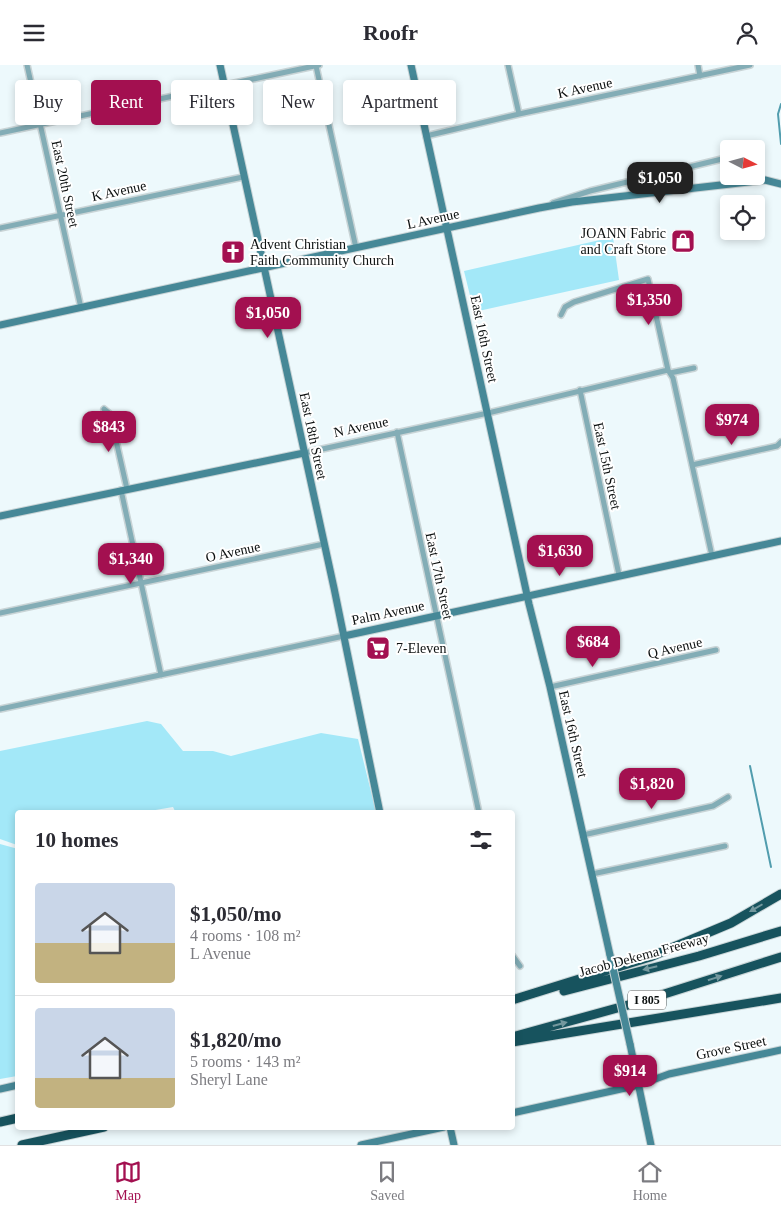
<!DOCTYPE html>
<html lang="en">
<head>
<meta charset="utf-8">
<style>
	:root { --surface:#fff; --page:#f7f7f7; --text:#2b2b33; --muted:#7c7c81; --line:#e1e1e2; --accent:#a31050 }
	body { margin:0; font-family:Georgia,serif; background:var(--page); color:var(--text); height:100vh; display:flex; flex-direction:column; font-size:19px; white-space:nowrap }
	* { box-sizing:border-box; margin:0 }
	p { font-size:16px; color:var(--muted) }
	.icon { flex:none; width:28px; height:28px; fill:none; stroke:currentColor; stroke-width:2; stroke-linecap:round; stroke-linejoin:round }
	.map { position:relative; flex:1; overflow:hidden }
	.drawer { position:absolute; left:15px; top:745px; width:500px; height:320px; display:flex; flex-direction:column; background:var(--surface); border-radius:5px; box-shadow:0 2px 8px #0003 }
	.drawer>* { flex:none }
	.top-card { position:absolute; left:15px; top:15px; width:500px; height:45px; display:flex; gap:10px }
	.needle { width:32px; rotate:96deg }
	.controls { position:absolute; left:720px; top:75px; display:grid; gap:10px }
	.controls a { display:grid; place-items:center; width:45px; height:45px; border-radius:5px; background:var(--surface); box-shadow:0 2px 8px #0003; font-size:25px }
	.price { position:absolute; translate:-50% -42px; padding:0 11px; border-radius:10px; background:var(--accent); color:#fff; font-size:16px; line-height:32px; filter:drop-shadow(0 1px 2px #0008) }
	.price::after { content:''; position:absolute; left:50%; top:30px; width:15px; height:11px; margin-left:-8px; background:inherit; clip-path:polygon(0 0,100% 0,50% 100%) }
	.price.on { background:#222; color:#fff }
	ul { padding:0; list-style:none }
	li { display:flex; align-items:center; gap:15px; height:125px; padding:0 20px }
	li+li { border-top:1px solid var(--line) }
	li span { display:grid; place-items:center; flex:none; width:140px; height:100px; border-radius:5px; color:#555 }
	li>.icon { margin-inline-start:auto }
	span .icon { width:60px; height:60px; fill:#fffc; stroke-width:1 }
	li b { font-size:21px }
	h2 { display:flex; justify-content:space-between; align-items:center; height:60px; padding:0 20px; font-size:21px }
	.tag { padding:0 18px; border-radius:5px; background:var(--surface); box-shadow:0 2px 8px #0003; font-size:18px; line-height:45px }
	.tag.on { background:var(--accent); color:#fff }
	header { display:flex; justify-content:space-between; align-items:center; height:65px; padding:0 20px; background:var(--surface); font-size:22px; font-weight:700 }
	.menu { display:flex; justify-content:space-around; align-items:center; height:70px; border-top:1px solid var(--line); background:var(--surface); font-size:14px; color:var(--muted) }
	.menu a { display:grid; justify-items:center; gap:2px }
	.menu .on { color:var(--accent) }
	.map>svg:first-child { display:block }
	.green { fill:#a3e8f8 }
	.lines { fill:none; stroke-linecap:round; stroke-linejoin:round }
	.stream { stroke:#519dae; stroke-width:2 }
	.street-casing { stroke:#c9d4d6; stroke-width:8 }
	.secondary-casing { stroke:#c9d4d6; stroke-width:9 }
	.highway-casing { stroke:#c9d4d6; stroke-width:11 }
	.street { stroke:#83adb6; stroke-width:5 }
	.secondary { stroke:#468897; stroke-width:7 }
	.highway { stroke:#17535e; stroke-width:9 }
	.secondary-bridge-casing { stroke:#c9d4d6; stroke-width:9; stroke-linecap:butt }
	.secondary-bridge { stroke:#468897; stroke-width:7 }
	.oneway { fill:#74989e }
	.labels { text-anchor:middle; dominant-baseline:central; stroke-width:4; stroke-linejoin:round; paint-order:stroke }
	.shield { fill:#fff; stroke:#555858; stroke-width:1 }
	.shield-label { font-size:12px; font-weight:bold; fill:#0c1010 }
	.street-label { font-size:14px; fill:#0c1010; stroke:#fff }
	.poi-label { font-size:14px; fill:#0c1010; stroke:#fff; text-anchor:start }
</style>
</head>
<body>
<header><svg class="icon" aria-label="menu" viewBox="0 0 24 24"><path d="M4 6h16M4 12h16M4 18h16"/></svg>Roofr<svg class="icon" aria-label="person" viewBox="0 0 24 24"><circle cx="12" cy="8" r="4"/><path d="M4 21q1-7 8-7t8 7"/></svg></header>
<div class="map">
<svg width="781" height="1080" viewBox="0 0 781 1080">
	<rect width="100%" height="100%" fill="#edf9fc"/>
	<!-- green -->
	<path class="green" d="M613 172 619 215 474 247 464 206Z
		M147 656 161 659 183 686H213L231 691 321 668 358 674 376 747 176 748 173 742 138 748H18L17 780 0 774V686Z
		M0 779 18 784 17 1011 0 1014Z"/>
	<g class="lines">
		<!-- stream -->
		<path class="stream" d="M781 39 778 49 781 79
			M750 701 771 802"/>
		<!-- street casing -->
		<g class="street-casing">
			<path id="street" d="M27 0 81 243
				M508 0 519 49
				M698 0 700 11
				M316 1 356 183
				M0 68 319 0
				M426 71 519 49 750 0
				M553 138 590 126 722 94
				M0 163 243 112
				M561 250 565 242 574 237 648 214 668 305 673 313 712 491
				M670 308 694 303
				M580 325 619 510
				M104 344 110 349 127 424
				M397 367 479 748
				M304 388 488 348 668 305
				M692 400 777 381 781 377
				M121 425 161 610
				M0 548 324 479
				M550 622 716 585
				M0 644 344 571
				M583 770 713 741 728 732
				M592 809 725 781
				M512 890 520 901"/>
		</g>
		<!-- secondary casing -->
		<g class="secondary-casing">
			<path id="secondary" d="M220 0 334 523 380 748
				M411 0 529 539 550 622 610 890
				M0 260 539 143 572 137 765 115 781 119
				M0 451 304 388
				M344 571 781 476
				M630 979 651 1080
				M0 1024 18 1020
				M512 1048 639 1020 669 1009 781 985
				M450 1062 454 1080
				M361 1080 444 1062"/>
		</g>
		<!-- highway casing -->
		<g class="highway-casing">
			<path id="highway" d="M564 926 699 891 781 866
				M512 935 650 892 731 858 781 829
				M512 972 639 937 781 892
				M512 977 781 933
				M0 1057 18 1053
				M22 1080 104 1062"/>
		</g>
		<!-- street -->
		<use href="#street" class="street"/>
		<!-- secondary -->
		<use href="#secondary" class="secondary"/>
		<!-- highway -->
		<use href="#highway" class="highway"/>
		<!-- secondary-bridge casing -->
		<g class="secondary-bridge-casing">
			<path id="secondary-bridge" d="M610 890 630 979"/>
		</g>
		<!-- secondary-bridge -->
		<use href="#secondary-bridge" class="secondary-bridge"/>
	</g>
	<!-- one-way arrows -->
	<defs><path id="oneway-solid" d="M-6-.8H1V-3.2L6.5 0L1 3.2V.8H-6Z" transform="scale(1.25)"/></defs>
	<g class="oneway">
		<use href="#oneway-solid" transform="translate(756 843) rotate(150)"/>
		<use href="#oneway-solid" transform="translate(650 903) rotate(166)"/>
		<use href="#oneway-solid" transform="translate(715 913) rotate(-18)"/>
		<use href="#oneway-solid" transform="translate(560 959) rotate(-15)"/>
	</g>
	<!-- icons -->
	<defs>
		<g id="shop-square" transform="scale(1.25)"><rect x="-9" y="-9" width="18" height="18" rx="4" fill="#a31050" stroke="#fff"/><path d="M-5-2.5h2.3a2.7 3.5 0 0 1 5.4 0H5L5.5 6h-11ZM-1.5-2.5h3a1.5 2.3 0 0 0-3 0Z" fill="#fff"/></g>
		<g id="church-square" transform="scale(1.25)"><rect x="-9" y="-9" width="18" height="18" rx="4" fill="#a31050" stroke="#fff"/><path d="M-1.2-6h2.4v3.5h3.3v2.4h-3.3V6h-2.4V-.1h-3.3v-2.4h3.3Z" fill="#fff"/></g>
		<g id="supermarket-square" transform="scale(1.25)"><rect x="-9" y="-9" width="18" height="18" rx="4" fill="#a31050" stroke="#fff"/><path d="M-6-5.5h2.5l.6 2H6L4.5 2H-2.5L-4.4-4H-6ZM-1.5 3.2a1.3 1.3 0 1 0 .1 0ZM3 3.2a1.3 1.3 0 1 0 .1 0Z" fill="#fff"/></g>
	</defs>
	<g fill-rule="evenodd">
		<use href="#shop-square" x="683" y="176"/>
		<use href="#church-square" x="233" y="187"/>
		<use href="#supermarket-square" x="378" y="583"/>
	</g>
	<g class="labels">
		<!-- shield labels -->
		<rect class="shield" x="628" y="925.5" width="38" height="19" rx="4"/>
		<g class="shield-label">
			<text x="647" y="935">I 805</text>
		</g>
		<!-- street labels -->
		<g class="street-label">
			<text transform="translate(585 23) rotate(-12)">K Avenue</text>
			<text transform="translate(65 119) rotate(78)">East 20th Street</text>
			<text transform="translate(119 126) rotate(-12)">K Avenue</text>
			<text transform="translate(433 154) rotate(-12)">L Avenue</text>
			<text transform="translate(484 274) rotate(78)">East 16th Street</text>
			<text transform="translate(361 362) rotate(-12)">N Avenue</text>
			<text transform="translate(313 371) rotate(78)">East 18th Street</text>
			<text transform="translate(607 401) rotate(78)">East 15th Street</text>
			<text transform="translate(233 487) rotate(-12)">O Avenue</text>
			<text transform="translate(439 511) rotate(78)">East 17th Street</text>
			<text transform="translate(388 548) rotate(-12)">Palm Avenue</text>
			<text transform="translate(675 583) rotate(-13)">Q Avenue</text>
			<text transform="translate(573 669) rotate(77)">East 16th Street</text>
			<text transform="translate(644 890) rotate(-15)">Jacob Dekema Freeway</text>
			<text transform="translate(731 983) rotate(-12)">Grove Street</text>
		</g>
		<!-- poi labels -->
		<g class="poi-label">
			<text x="666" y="168" text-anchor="end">JOANN Fabric<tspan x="666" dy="16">and Craft Store</tspan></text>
			<text x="250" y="179">Advent Christian<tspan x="250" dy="16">Faith Community Church</tspan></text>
			<text x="396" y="583">7-Eleven</text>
		</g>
	</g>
</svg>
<div class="controls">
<a><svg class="needle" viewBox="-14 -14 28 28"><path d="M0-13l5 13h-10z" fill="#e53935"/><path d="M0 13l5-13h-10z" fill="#7c7c81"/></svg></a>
<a><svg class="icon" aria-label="locate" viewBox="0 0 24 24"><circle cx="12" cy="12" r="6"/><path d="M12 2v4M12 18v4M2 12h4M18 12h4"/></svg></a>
</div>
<b class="price on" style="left:660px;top:139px">$1,050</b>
<b class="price" style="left:649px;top:261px">$1,350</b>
<b class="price" style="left:268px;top:274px">$1,050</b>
<b class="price" style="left:732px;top:381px">$974</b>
<b class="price" style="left:109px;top:388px">$843</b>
<b class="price" style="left:560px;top:512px">$1,630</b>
<b class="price" style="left:131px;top:520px">$1,340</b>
<b class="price" style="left:593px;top:603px">$684</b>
<b class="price" style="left:652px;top:745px">$1,820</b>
<b class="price" style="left:630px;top:1032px">$914</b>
<div class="top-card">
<a class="tag">Buy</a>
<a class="tag on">Rent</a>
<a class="tag">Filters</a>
<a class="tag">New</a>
<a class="tag">Apartment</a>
</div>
<section class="drawer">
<h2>10 homes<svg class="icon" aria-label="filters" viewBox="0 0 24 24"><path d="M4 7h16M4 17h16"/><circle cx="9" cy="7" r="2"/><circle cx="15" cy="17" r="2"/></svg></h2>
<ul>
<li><span style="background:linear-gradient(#c9d6e8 60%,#c2b280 0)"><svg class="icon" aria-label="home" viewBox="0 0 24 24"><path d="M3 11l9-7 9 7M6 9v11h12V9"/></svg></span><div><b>$1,050/mo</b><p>4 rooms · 108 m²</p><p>L Avenue</p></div></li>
<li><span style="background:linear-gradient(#c9d6e8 70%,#c2b280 0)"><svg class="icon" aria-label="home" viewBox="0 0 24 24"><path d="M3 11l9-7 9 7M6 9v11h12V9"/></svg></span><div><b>$1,820/mo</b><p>5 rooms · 143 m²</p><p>Sheryl Lane</p></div></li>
</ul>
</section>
</div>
<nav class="menu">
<a class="on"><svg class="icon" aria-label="map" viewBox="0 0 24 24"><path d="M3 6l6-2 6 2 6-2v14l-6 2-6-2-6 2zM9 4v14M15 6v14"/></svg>Map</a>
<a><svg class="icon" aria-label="saved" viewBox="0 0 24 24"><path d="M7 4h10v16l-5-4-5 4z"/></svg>Saved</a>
<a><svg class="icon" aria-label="home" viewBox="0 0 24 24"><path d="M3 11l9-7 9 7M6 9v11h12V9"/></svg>Home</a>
</nav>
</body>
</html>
